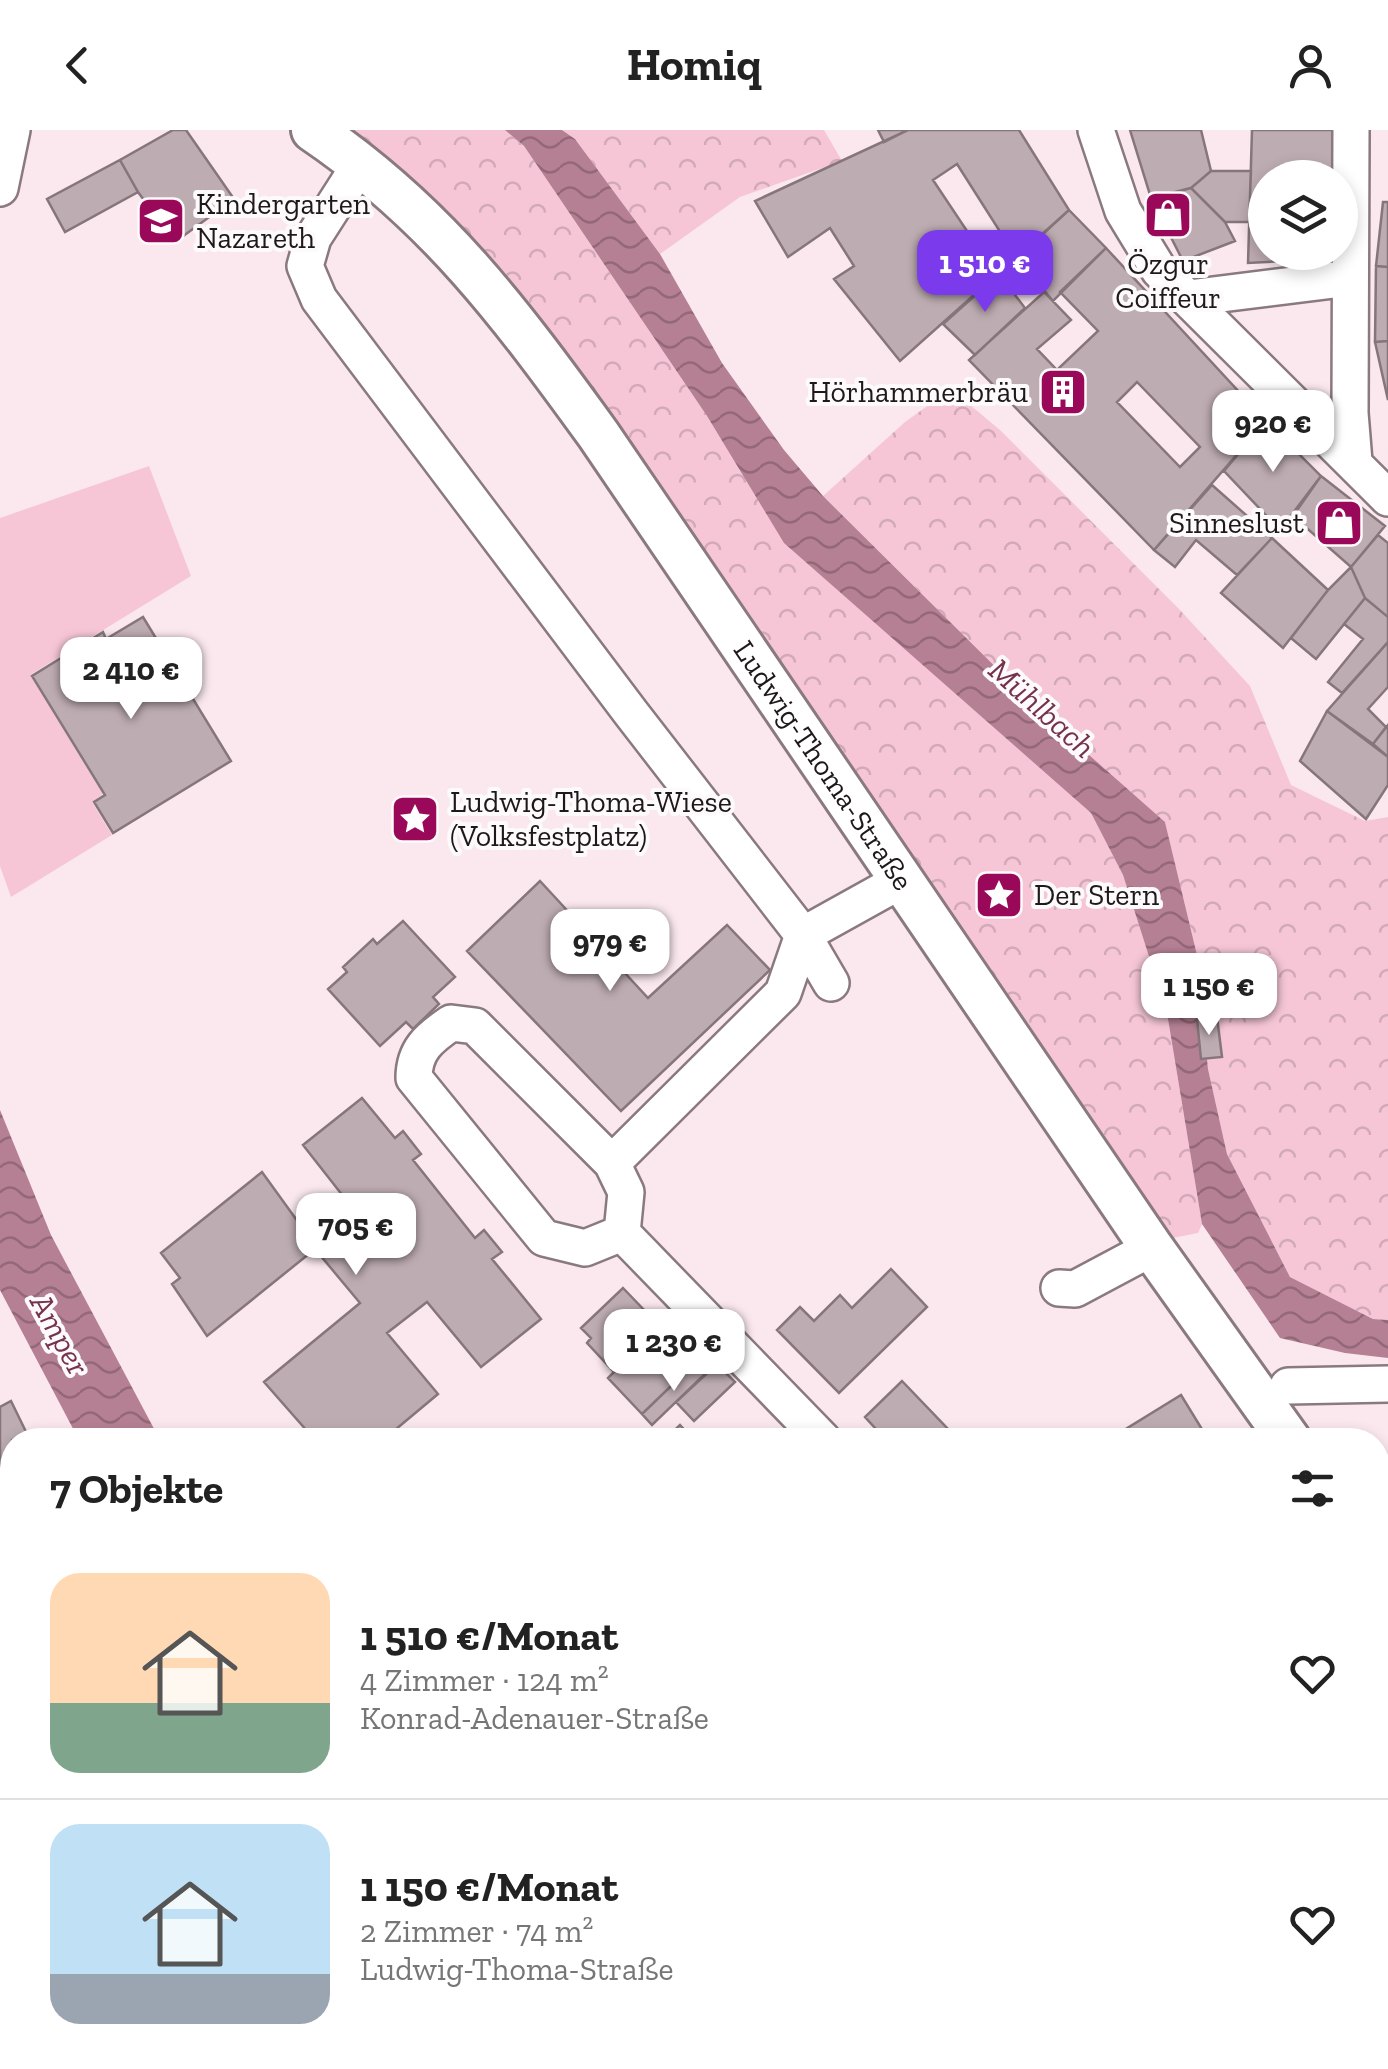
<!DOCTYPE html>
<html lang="de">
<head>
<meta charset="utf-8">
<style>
	:root { --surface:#fff; --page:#f6f6f6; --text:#222; --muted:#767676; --line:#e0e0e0; --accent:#7c3aed }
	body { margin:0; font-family:"Zilla Slab",serif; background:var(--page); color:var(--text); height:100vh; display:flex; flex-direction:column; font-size:38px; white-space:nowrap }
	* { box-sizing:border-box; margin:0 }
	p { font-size:32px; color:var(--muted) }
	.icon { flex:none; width:55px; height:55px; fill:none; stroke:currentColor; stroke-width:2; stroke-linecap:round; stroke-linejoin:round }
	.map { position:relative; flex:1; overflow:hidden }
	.panel { position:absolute; left:0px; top:1298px; width:1390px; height:642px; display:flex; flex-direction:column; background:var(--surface); border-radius:40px 40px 0 0; box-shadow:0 5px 15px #0003 }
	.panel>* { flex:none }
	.controls { position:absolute; left:1248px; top:30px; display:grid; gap:20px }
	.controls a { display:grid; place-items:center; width:110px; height:110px; border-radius:50%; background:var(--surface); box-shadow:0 5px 15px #0003; font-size:50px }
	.price { position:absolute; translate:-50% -85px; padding:0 22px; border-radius:20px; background:#fff; color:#222; font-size:32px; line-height:65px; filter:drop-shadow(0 2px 5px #0008) }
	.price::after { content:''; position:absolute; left:50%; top:60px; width:30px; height:22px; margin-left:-15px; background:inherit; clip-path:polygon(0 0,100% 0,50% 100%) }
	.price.current { background:var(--accent); color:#fff }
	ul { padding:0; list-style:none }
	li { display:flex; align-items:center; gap:30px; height:250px; padding:0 50px }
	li+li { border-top:2px solid var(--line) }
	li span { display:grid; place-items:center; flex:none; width:280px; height:200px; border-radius:30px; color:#555 }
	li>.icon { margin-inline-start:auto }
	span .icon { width:120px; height:120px; fill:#fffc; stroke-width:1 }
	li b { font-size:42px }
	h2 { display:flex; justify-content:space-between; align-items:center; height:120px; padding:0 50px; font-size:42px }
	header { display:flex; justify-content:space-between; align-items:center; height:130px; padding:0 50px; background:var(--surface); font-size:45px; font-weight:800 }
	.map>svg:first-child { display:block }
	.forest { fill:url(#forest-crowns) }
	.garden { fill:#f6c6d7 }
	.water { fill:url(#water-waves) }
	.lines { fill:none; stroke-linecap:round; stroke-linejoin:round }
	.stream { stroke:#b68094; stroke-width:10 }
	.building { fill:#bdacb1; stroke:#86767b; stroke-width:2.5; fill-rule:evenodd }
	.minor-casing { stroke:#8a7a7f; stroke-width:40 }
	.major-casing { stroke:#8a7a7f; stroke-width:48 }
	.minor { stroke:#fff; stroke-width:35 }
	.major { stroke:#fff; stroke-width:42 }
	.labels { text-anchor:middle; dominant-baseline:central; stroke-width:8; stroke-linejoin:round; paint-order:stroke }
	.poi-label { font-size:30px; fill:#1f181b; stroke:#fdfafb; text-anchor:start }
	.street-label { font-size:30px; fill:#1f181b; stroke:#fdfafb }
	.water-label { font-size:32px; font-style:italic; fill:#75314e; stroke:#fdfafb }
</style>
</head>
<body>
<header><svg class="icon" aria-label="back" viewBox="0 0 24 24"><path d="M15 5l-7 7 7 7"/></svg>Homiq<svg class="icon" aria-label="person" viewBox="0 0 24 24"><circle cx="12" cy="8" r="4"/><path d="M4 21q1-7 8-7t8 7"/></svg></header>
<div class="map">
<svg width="1388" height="1939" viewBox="0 0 1388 1939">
	<defs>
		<pattern id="forest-crowns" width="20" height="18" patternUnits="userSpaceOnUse" patternTransform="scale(2.5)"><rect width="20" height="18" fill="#f6c6d7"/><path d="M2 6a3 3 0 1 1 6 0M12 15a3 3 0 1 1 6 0" fill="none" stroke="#d2a9b8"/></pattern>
		<pattern id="water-waves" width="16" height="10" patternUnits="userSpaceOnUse" patternTransform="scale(2.5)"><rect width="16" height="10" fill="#b68094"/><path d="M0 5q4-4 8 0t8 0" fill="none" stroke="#936878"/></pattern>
	</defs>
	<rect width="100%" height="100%" fill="#fae8ee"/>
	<!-- forest -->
	<path class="forest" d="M352 0H505L524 16 707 286 785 413 1091 683 1123 745 1167 883 1202 1094 1198 1103 1173 1108 992 848 635 320 531 177 476 112 403 40Z
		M562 0H824L842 31 740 67 660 124 575 9Z
		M951 259 1000 300 1180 480 1250 556 1291 655 1365 691 1388 687V1190L1373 1189 1290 1147 1227 1024 1208 939 1197 825 1165 692 1045 586 823 366 905 292Z"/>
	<!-- garden -->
	<path class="garden" d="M149 336 191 446 30 545 103 664 92 672 112 705 11 767 0 736V388Z"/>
	<!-- water -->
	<path class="water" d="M505 0H562L575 9 660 124 722 233 784 320 823 366 1045 586 1165 692 1197 825 1208 939 1227 1024 1290 1147 1373 1189 1388 1190V1228L1345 1223 1280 1208 1202 1094 1167 883 1123 745 1091 683 784 413 707 286 524 16Z
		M0 980 51 1105 160 1310H79L0 1160Z
		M456 1928H570L578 1939H465Z"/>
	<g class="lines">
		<!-- stream -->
		<path class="stream" d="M0 1730 12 1739
			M274 1928 291 1939"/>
	</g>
	<!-- building -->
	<path class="building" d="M173 0H186L234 69 175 112 138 62 120 30Z
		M878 0H908L884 12Z
		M908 0H1019L1069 80 900 231 834 149 854 136 830 98 788 127 755 71ZM957 34 1006 111 985 128 933 50Z
		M1130 0H1201L1211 41 1191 58 1151 68Z
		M1252 0H1341L1340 48H1265V122H1330L1324 129 1248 133Z
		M120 30 138 62 65 102 47 69Z
		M1211 41H1251L1249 92H1225L1191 58Z
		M1191 58 1225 92 1235 111 1183 131 1151 68Z
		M1383 72H1388V137L1376 136Z
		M1069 80 1106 118 1053 171 1017 128Z
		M1106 118 1266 291 1154 420 969 230 1044 162 1071 190 1037 219 1057 240 1098 201 1060 162ZM1137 252 1200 317 1180 337 1117 272Z
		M1376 136 1388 137V211L1375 212Z
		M999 144 1025 178 975 225 943 194Z
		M1388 211V270L1375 212Z
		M1266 291 1321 346 1280 400 1224 341Z
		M1321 346 1385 396 1351 437 1293 386Z
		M1212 355 1272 408 1237 445 1196 410 1175 437 1154 420Z
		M1378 405 1388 413V487L1365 468 1351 437Z
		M1272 408 1328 460 1283 518 1221 463Z
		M1351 437 1365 468 1316 529 1291 508 1328 460Z
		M1365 468 1388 487V512L1342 563 1328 552 1363 509 1344 494Z
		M143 487 231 631 113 703 94 672 105 665 32 546 103 502 106 509Z
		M1388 512V557L1368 579 1386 597 1373 614 1327 581Z
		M1327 581 1388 627V655L1366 689 1300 631Z
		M1388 595V627L1373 614Z
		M540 751 648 868 727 795 770 840 621 981 467 821Z
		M403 791 455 847 433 867 439 874 413 899 406 892 380 916 328 859 347 842 343 837 373 809 377 814Z
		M1217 887 1222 927 1201 929 1197 889Z
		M362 968 395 1008 403 1001 421 1024 413 1030 475 1108 484 1100 502 1122 492 1129 541 1189 481 1237 427 1172 387 1203 438 1264 383 1310H315L264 1252 360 1173 315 1119 207 1206 172 1154 180 1148 161 1123 262 1042 301 1096 343 1066 303 1015Z
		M891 1139 927 1177 839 1263 777 1200 800 1177 814 1191 840 1165 852 1178Z
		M623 1158 695 1233 642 1284 608 1248 614 1242 587 1213 591 1208 581 1198Z
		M695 1233 705 1244 652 1295 642 1284Z
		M717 1234 735 1252 694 1291 676 1272Z
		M902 1251 948 1299 937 1310H886L865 1287Z
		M1181 1265 1208 1309 1126 1310 1121 1302Z
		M11 1271 30 1310H12V1369L10 1370 0 1349V1277Z
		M680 1295 694 1310H664Z
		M1378 1494 1388 1505V1531L1378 1541Z
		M12 1550V1612L0 1617V1554Z
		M1378 1648 1388 1670V1733H1378Z
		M0 1796 12 1797V1828H0Z
		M0 1828H12V1857L0 1858Z
		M65 1928H145L153 1933 149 1939H69Z
		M301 1928H332L323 1939Z"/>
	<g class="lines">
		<!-- minor casing -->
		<g class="minor-casing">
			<path id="minor" d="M1096 0 1123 81 1159 140 1388 368
				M1351 0 1350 283 1354 332
				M361 33 313 108 305 136 319 169 631 583 803 805 831 853
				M0 58 12 0
				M1189 168 1350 148
				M451 893 475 896 612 1033 626 1062 622 1103 585 1118 544 1108 414 948C414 920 429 908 451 893Z
				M612 1033 783 863 803 805 902 750
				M622 1103 823 1310
				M1059 1158 1075 1159 1152 1118
				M1288 1256 1388 1254
				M0 1908 12 1904
				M211 1928 227 1939"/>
		</g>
		<!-- major casing -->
		<g class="major-casing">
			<g id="major">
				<path id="s1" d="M313 0C437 84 511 184 598 304L1152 1118 1289 1310"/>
				<path d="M1378 1403 1388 1413"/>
			</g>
		</g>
		<!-- minor -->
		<use href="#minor" class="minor"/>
		<!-- major -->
		<use href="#major" class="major"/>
	</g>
	<!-- icons -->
	<defs>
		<g id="shop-square" transform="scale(2.5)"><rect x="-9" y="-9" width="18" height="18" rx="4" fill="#9a0959" stroke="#fdfafb"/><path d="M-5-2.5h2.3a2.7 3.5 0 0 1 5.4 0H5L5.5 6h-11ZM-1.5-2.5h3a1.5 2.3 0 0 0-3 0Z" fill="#fff"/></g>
		<g id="school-square" transform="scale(2.5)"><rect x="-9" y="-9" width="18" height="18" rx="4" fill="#9a0959" stroke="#fdfafb"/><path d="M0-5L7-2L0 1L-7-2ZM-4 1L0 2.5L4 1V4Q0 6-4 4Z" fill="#fff"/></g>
		<g id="building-square" transform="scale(2.5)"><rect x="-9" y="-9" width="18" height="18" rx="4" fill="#9a0959" stroke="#fdfafb"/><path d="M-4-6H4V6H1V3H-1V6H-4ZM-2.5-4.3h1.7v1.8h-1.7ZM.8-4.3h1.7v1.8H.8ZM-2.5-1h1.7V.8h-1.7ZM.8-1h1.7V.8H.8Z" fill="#fff"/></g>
		<g id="sight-square" transform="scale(2.5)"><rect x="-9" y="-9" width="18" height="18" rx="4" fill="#9a0959" stroke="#fdfafb"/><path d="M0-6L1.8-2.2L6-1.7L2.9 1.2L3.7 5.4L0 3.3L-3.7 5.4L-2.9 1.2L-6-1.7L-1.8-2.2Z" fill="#fff"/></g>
	</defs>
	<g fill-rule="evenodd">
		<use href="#shop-square" x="1168" y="85"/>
		<use href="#school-square" x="161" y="91"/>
		<use href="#building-square" x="1063" y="262"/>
		<use href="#shop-square" x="1339" y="393"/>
		<use href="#sight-square" x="415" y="689"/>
		<use href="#sight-square" x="999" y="765"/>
	</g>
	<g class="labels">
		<!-- poi labels -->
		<g class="poi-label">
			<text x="196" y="74">Kindergarten<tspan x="196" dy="34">Nazareth</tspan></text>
			<text x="1168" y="134" text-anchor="middle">Özgur<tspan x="1168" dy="34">Coiffeur</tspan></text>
			<text x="1028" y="262" text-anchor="end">Hörhammerbräu</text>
			<text x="1304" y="393" text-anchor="end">Sinneslust</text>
			<text x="450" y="672">Ludwig-Thoma-Wiese<tspan x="450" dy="34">(Volksfestplatz)</tspan></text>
			<text x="1034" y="765">Der Stern</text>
		</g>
		<!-- street labels -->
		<g class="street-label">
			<text stroke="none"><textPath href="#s1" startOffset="820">Ludwig-Thoma-Straße</textPath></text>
		</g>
		<!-- water labels -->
		<g class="water-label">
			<text transform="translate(1042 578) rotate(42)">Mühlbach</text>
			<text transform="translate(60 1204) rotate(61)">Amper</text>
		</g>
	</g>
</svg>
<div class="controls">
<a><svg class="icon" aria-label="layers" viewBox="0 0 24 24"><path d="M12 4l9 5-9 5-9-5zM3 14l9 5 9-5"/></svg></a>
</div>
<b class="price current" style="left:985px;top:185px">1 510 €</b>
<b class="price" style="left:1273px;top:345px">920 €</b>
<b class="price" style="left:131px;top:592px">2 410 €</b>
<b class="price" style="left:610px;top:864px">979 €</b>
<b class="price" style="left:1209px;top:908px">1 150 €</b>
<b class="price" style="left:356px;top:1148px">705 €</b>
<b class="price" style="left:674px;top:1264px">1 230 €</b>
<section class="panel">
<h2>7 Objekte<svg class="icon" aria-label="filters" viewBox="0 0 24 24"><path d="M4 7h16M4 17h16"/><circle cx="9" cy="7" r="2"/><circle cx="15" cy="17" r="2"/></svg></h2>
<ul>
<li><span style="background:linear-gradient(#ffd9b3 65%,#7fa58c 0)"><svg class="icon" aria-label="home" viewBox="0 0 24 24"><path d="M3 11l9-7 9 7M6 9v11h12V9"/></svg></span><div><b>1 510 €/Monat</b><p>4 Zimmer · 124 m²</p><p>Konrad-Adenauer-Straße</p></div><svg class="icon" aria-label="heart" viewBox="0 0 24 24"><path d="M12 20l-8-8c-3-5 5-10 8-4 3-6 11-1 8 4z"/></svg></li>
<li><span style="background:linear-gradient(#bfe0f5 75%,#9aa5b1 0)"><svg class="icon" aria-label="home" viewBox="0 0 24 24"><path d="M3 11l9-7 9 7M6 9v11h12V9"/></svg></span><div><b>1 150 €/Monat</b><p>2 Zimmer · 74 m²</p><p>Ludwig-Thoma-Straße</p></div><svg class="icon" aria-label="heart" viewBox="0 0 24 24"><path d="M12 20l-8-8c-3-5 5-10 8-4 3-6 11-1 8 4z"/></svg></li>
</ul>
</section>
</div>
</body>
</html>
